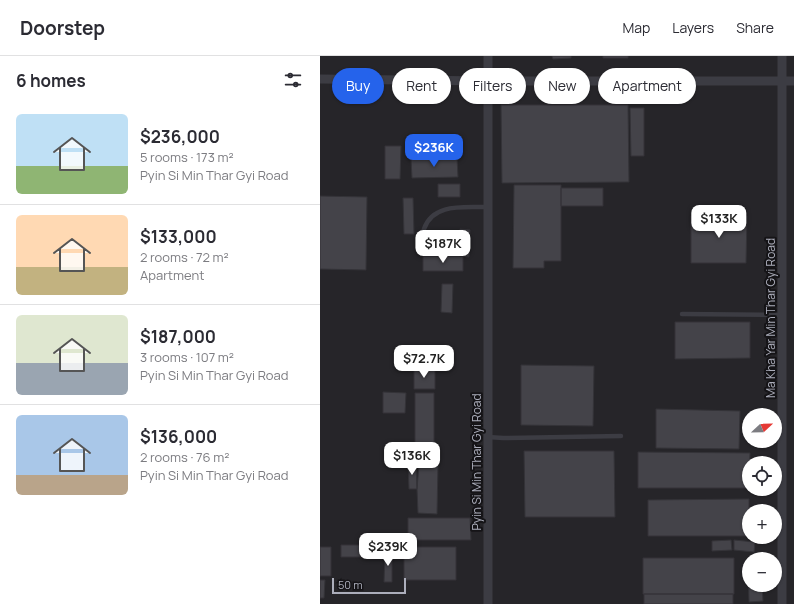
<!DOCTYPE html>
<html lang="en">
<head>
<meta charset="utf-8">
<style>
	:root { --surface:#fff; --page:#f7f7f7; --text:#2b2b33; --muted:#7c7c81; --line:#e1e1e2; --accent:#2563eb }
	body { margin:0; font-family:Manrope,sans-serif; background:var(--page); color:var(--text); height:100vh; display:flex; flex-direction:column; font-size:15px; white-space:nowrap }
	* { box-sizing:border-box; margin:0 }
	p { font-size:13px; color:var(--muted) }
	.icon { flex:none; width:22px; height:22px; fill:none; stroke:currentColor; stroke-width:2; stroke-linecap:round; stroke-linejoin:round }
	.map { position:relative; flex:1; overflow:hidden }
	.side { display:flex; flex-direction:column; background:var(--surface); width:320px }
	.side>* { flex:none }
	.guide { position:absolute; left:12px; top:12px; width:380px; height:36px; display:flex; gap:8px }
	.needle { width:26px; rotate:68deg }
	.tools { position:absolute; left:422px; top:352px; display:grid; gap:8px }
	.tools a { display:grid; place-items:center; width:40px; height:40px; border-radius:50%; background:var(--surface); box-shadow:0 1px 3px #0004; font-size:20px }
	.scale { position:absolute; left:12px; bottom:10px; width:74px; box-sizing:border-box; padding-left:4px; border:2px solid #acaebb; border-top:0; font-size:11px; line-height:14px; white-space:nowrap; color:#acaebb; -webkit-text-stroke:3px #151417; paint-order:stroke }
	.price { position:absolute; translate:-50% -34px; padding:0 9px; border-radius:8px; background:#fff; color:#222; font-size:13px; line-height:26px; filter:drop-shadow(0 1px 2px #0008) }
	.price::after { content:''; position:absolute; left:50%; top:24px; width:12px; height:9px; margin-left:-6px; background:inherit; clip-path:polygon(0 0,100% 0,50% 100%) }
	.price.active { background:var(--accent); color:#fff }
	ul { padding:0; list-style:none }
	li { display:flex; align-items:center; gap:12px; height:100px; padding:0 16px }
	li+li { border-top:1px solid var(--line) }
	li span { display:grid; place-items:center; flex:none; width:112px; height:80px; border-radius:6px; color:#555 }
	li>.icon { margin-inline-start:auto }
	span .icon { width:48px; height:48px; fill:#fffc; stroke-width:1 }
	li b { font-size:17px }
	h2 { display:flex; justify-content:space-between; align-items:center; height:48px; padding:0 16px; font-size:17px }
	.tag { padding:0 14px; border-radius:18px; background:var(--surface); box-shadow:0 1px 3px #0004; font-size:14px; line-height:36px }
	.tag.active { background:var(--accent); color:#fff }
	header { display:flex; align-items:center; gap:24px; box-sizing:border-box; height:56px; padding:0 20px; background:var(--surface); border-bottom:1px solid var(--line) }
	header strong { font-size:19px }
	nav { display:flex; gap:22px; margin-inline-start:auto; font-size:14px }
	main { display:flex; flex:1; min-height:0 }
	.map>svg:first-child { display:block }
	.built { fill:#262529; fill-rule:evenodd }
	.building { fill:#444349; stroke:#343338 }
	.lines { fill:none; stroke-linecap:round; stroke-linejoin:round }
	.lane { stroke:#3c3c43; stroke-width:4.5 }
	.street { stroke:#3c3c43; stroke-width:9 }
	.labels { text-anchor:middle; dominant-baseline:central; stroke-width:4; stroke-linejoin:round; paint-order:stroke }
	.street-label { font-size:12px; fill:#acaebb; stroke:#151417 }
</style>
</head>
<body>
<header>
<strong>Doorstep</strong>
<nav><a>Map</a><a>Layers</a><a>Share</a></nav>
</header>
<main>
<section class="side">
<h2>6 homes<svg class="icon" aria-label="filters" viewBox="0 0 24 24"><path d="M4 7h16M4 17h16"/><circle cx="9" cy="7" r="2"/><circle cx="15" cy="17" r="2"/></svg></h2>
<ul>
<li><span style="background:linear-gradient(#bfe0f5 65%,#8fb573 0)"><svg class="icon" aria-label="home" viewBox="0 0 24 24"><path d="M3 11l9-7 9 7M6 9v11h12V9"/></svg></span><div><b>$236,000</b><p>5 rooms · 173 m²</p><p>Pyin Si Min Thar Gyi Road</p></div></li>
<li><span style="background:linear-gradient(#ffd9b3 65%,#c2b280 0)"><svg class="icon" aria-label="home" viewBox="0 0 24 24"><path d="M3 11l9-7 9 7M6 9v11h12V9"/></svg></span><div><b>$133,000</b><p>2 rooms · 72 m²</p><p>Apartment</p></div></li>
<li><span style="background:linear-gradient(#dfe7d0 60%,#9aa5b1 0)"><svg class="icon" aria-label="home" viewBox="0 0 24 24"><path d="M3 11l9-7 9 7M6 9v11h12V9"/></svg></span><div><b>$187,000</b><p>3 rooms · 107 m²</p><p>Pyin Si Min Thar Gyi Road</p></div></li>
<li><span style="background:linear-gradient(#a9c7e8 75%,#b9a48a 0)"><svg class="icon" aria-label="home" viewBox="0 0 24 24"><path d="M3 11l9-7 9 7M6 9v11h12V9"/></svg></span><div><b>$136,000</b><p>2 rooms · 76 m²</p><p>Pyin Si Min Thar Gyi Road</p></div></li>
</ul>
</section>
<div class="map">
<svg width="474" height="548" viewBox="0 0 474 548">
	<rect width="100%" height="100%" fill="#1a191c"/>
	<!-- built -->
	<path class="built" d="M0 0H474V548H0ZM429 359H455V385H429ZM429 407H455V433H429ZM429 455H455V481H429ZM429 503H455V529H429Z"/>
	<!-- building -->
	<path class="building" d="M232 0H251V2L233 3Z
		M283 0H308V2H283Z
		M181 49H308L309 126 182 127Z
		M310 52H324V100H311Z
		M65 90H81L80 123H65Z
		M137 102 138 121 92 122 91 103Z
		M118 128H140V141H118Z
		M194 129H241V205H224V212H193Z
		M241 132H283V150H241Z
		M0 140 47 141 46 214 0 213Z
		M83 142H93L94 178H84Z
		M371 160H427L426 207H371Z
		M140 173 150 174 149 201 139 200Z
		M103 200H143V215H103Z
		M122 228H133L132 257 121 256Z
		M355 266H430V302L355 303Z
		M201 309 274 310 273 370 201 369Z
		M94 313H115V333H94Z
		M63 336 86 337 85 357H63Z
		M95 337H114V389H95Z
		M336 353 420 355 419 393 336 392Z
		M204 395H294L295 461H205Z
		M318 396 430 397 429 432H318Z
		M88 406 96 408 97 433H89Z
		M99 408 118 409 117 458 98 457 97 433Z
		M429 443V480H328V444Z
		M88 462H150L151 484H88Z
		M411 484 412 494 392 495V485Z
		M414 484 435 486 434 496 414 494Z
		M21 489H49V501H21Z
		M0 491H11V520H0Z
		M84 491H136V524H84Z
		M65 495H72V526H64Z
		M323 502H414V538H323Z
		M428 503 429 529H442L443 545 429 546Z
		M0 524H5L4 542H0Z
		M324 538H413V548H324Z"/>
	<g class="lines">
		<!-- lane -->
		<path class="lane" d="M101 195C102 188 102 179 104 173 113 146 146 152 168 151
			M362 258 462 259
			M168 381 183 382 301 380"/>
		<!-- street -->
		<path class="street" d="M462 0V548
			M0 23 168 25H474
			M168 548V0"/>
	</g>
	<g class="labels">
		<!-- street labels -->
		<g class="street-label">
			<text transform="translate(450 262) rotate(-90)">Ma Kha Yar Min Thar Gyi Road</text>
			<text transform="translate(156 406) rotate(-90)">Pyin Si Min Thar Gyi Road</text>
		</g>
	</g>
</svg>
<div class="tools">
<a><svg class="needle" viewBox="-14 -14 28 28"><path d="M0-13l5 13h-10z" fill="#e53935"/><path d="M0 13l5-13h-10z" fill="#7c7c81"/></svg></a>
<a><svg class="icon" aria-label="locate" viewBox="0 0 24 24"><circle cx="12" cy="12" r="6"/><path d="M12 2v4M12 18v4M2 12h4M18 12h4"/></svg></a>
<a>+</a>
<a>−</a>
</div>
<div class="scale">50 m</div>
<b class="price active" style="left:114px;top:112px">$236K</b>
<b class="price" style="left:399px;top:183px">$133K</b>
<b class="price" style="left:123px;top:208px">$187K</b>
<b class="price" style="left:104px;top:323px">$72.7K</b>
<b class="price" style="left:92px;top:420px">$136K</b>
<b class="price" style="left:68px;top:511px">$239K</b>
<div class="guide">
<a class="tag active">Buy</a>
<a class="tag">Rent</a>
<a class="tag">Filters</a>
<a class="tag">New</a>
<a class="tag">Apartment</a>
</div>
</div>
</main>
</body>
</html>
